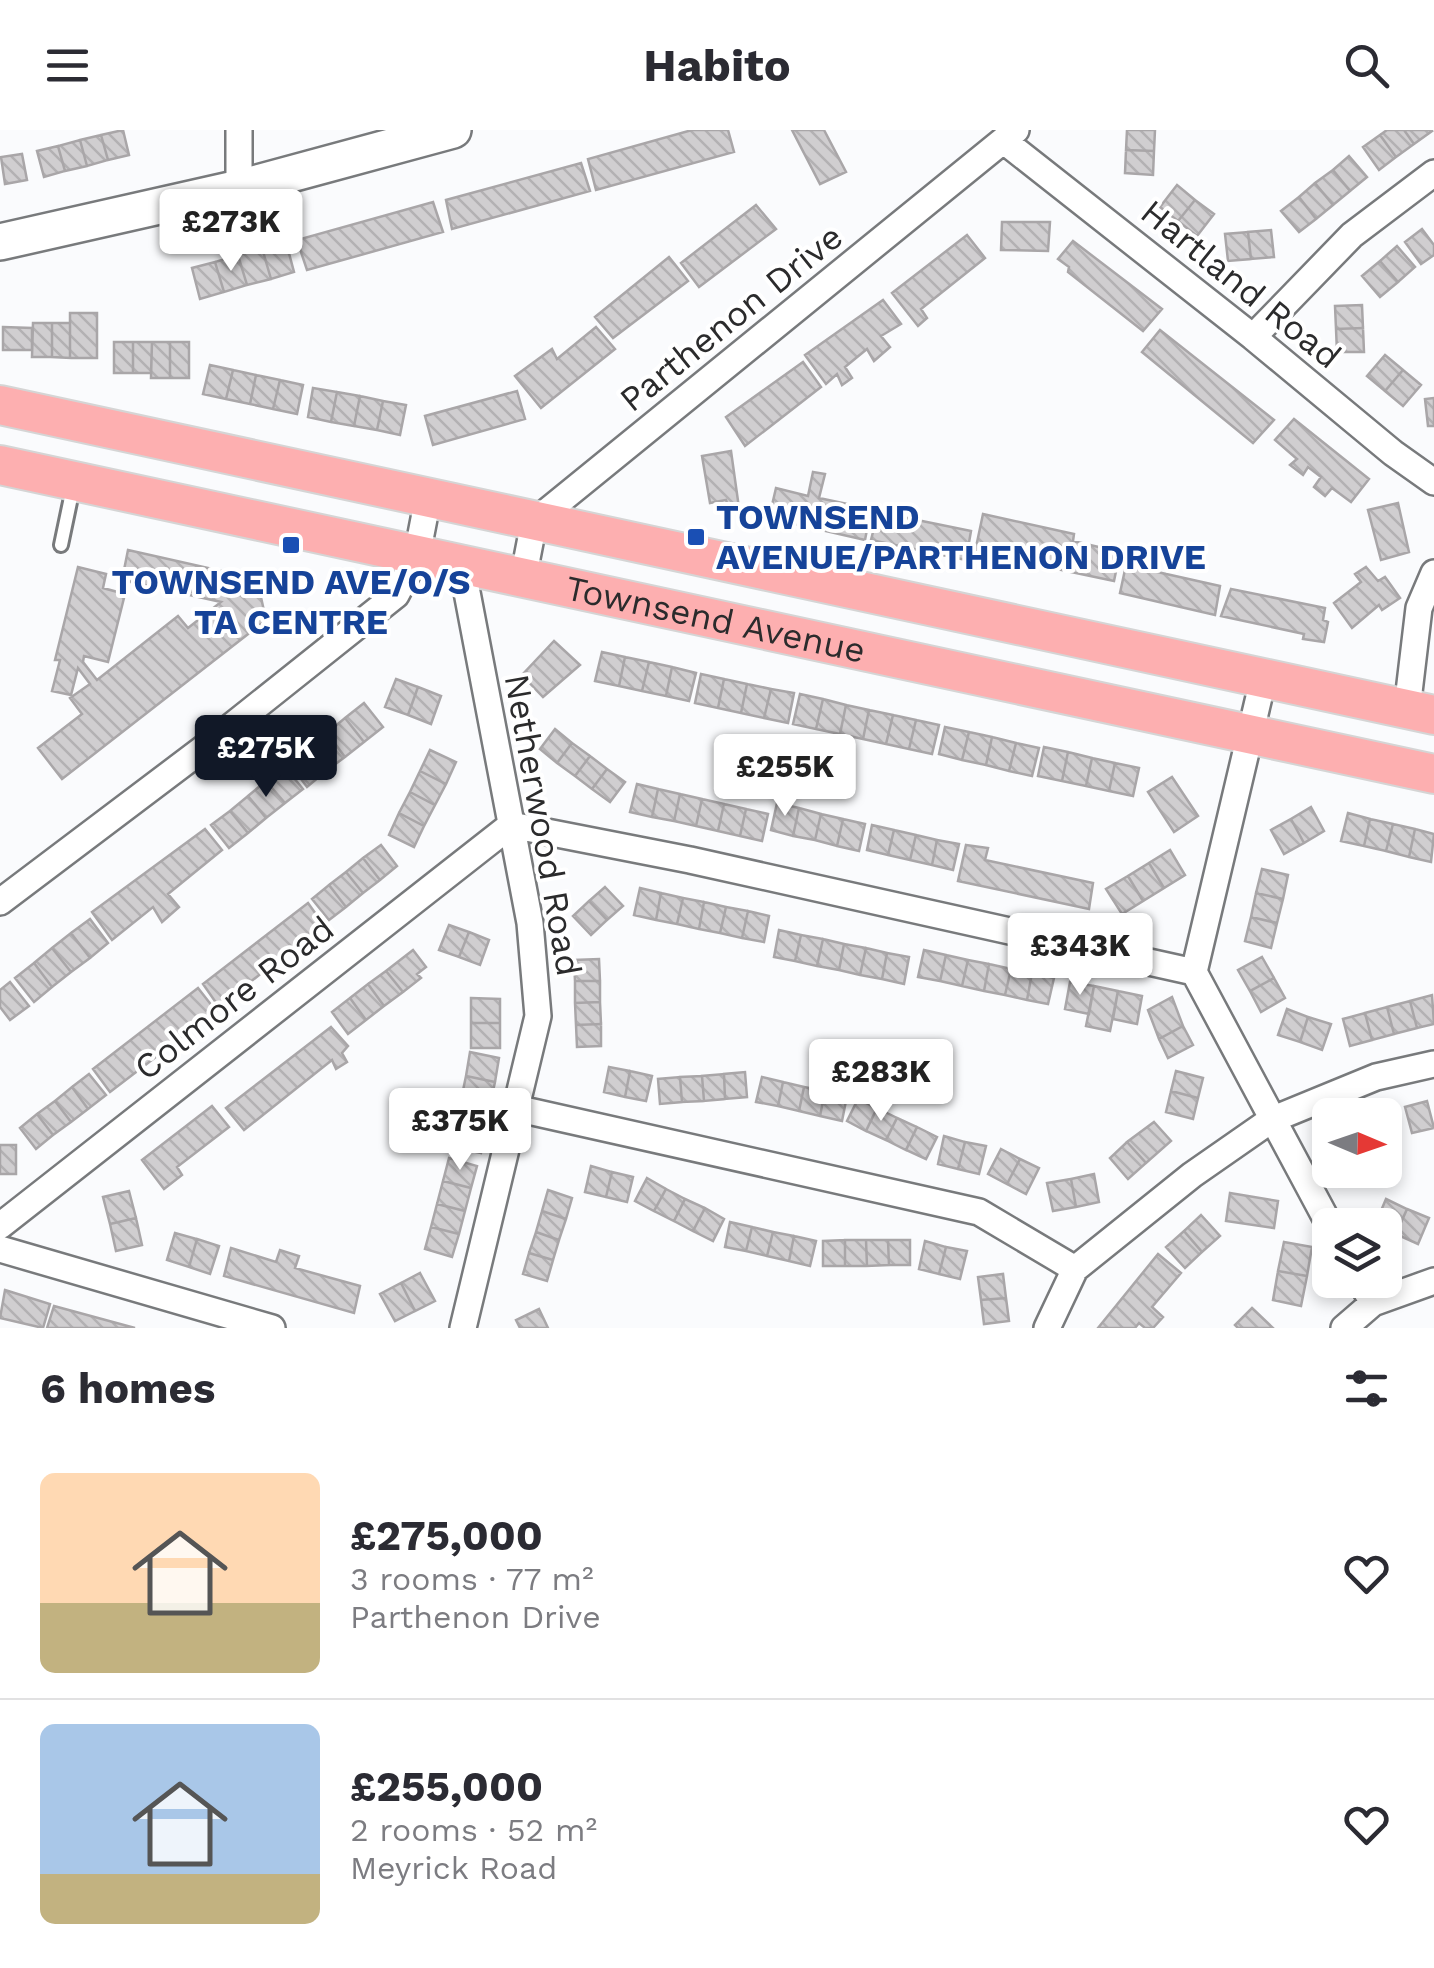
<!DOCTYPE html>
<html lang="en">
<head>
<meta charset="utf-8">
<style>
	:root { --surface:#fff; --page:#f2f2f3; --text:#2b2b33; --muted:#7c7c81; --line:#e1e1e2; --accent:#111827 }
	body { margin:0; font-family:"Work Sans",sans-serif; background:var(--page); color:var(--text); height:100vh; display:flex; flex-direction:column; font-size:38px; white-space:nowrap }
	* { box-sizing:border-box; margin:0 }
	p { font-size:32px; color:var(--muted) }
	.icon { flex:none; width:55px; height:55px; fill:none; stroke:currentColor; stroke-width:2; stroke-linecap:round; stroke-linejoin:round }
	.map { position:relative; height:1198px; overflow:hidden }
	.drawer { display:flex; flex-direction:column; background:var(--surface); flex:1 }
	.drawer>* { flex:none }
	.needle { width:65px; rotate:92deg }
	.tools { position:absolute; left:1312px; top:968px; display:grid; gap:20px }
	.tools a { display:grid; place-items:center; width:90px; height:90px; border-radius:15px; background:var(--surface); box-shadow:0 5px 15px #0003; font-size:50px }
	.price { position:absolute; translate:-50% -85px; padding:0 22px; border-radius:10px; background:#fff; color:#222; font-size:32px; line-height:65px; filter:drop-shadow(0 2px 5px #0008) }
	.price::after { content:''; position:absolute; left:50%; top:60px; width:30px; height:22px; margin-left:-15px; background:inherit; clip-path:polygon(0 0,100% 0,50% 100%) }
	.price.active { background:var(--accent); color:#fff }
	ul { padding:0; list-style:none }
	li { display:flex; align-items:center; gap:30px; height:250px; padding:0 40px }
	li+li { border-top:2px solid var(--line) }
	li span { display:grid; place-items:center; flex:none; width:280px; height:200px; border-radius:15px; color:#555 }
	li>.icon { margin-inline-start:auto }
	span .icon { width:120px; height:120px; fill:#fffc; stroke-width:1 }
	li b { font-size:42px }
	h2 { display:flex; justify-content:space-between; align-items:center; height:120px; padding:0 40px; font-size:42px }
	header { display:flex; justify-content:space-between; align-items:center; height:130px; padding:0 40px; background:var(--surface); font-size:45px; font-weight:700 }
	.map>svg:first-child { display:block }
	.building { fill:url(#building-back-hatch); stroke:#a9a6a8; stroke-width:2.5 }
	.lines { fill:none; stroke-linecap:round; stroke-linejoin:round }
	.service-casing { stroke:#787a7c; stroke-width:18 }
	.minor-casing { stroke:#787a7c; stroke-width:30 }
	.secondary-casing { stroke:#787a7c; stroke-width:40 }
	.primary-casing { stroke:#d5d5d5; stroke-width:42 }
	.service { stroke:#fff; stroke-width:12 }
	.minor { stroke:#fff; stroke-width:25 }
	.secondary { stroke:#fff; stroke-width:35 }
	.primary { stroke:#fdafb0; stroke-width:38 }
	.transit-dot { fill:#1a4fb4; stroke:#fff; stroke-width:4 }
	.labels { text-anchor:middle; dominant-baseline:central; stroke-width:8; stroke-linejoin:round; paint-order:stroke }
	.street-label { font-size:35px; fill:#2b2b2c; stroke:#fff }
	.transit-label { font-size:35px; font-weight:bold; fill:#164399; stroke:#fff; text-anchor:start }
</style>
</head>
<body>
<header><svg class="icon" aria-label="menu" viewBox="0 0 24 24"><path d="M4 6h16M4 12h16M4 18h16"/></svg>Habito<svg class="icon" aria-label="search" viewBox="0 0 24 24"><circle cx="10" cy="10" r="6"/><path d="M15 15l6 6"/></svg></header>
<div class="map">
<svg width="1434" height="1198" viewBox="0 0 1434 1198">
	<defs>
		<pattern id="building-back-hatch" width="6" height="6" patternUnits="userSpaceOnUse" patternTransform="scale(2.5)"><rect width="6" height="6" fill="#d0ced0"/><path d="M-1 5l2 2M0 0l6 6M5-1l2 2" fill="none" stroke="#b3b1b3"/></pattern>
	</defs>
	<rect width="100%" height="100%" fill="#fafbfd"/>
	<!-- building -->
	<path class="building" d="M123 0 129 25 108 30 101 5Z
		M692 0H728L734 22 596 60 588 29Z
		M792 0H824L846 42 820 54Z
		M1127 0H1155L1154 21 1126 20Z
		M1387 0H1404L1414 14 1396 27 1380 5Z
		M1404 0H1431L1432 1 1414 14Z
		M101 5 108 30 87 36 80 10Z
		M1380 5 1396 27 1379 40 1363 17Z
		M80 10 87 36 65 41 58 16Z
		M58 16 65 41 44 47 37 21Z
		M1126 20 1154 21 1153 45 1125 43Z
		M22 24 27 50 5 54 1 27Z
		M1349 26 1367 47 1350 61 1333 40Z
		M581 33 590 61 452 99 446 70Z
		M1333 40 1350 61 1333 75 1315 53Z
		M1315 53 1333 75 1316 89 1299 67Z
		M1177 55 1195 70 1178 91 1160 77Z
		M1299 67 1316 89 1299 102 1281 81Z
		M1195 70 1214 84 1197 106 1178 91Z
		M433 72 443 102 307 140 297 110Z
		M756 75 776 99 699 157 681 133Z
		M1002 92H1050L1048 121 1001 120Z
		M1422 99 1434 115V125L1421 134 1405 112Z
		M1271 100 1274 127 1251 129 1248 102Z
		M1248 102 1251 129 1228 131 1225 104Z
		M967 105 985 128 921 179 927 188 918 196 892 163Z
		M1073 111 1162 179 1143 201 1068 142 1069 137 1058 129Z
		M286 112 294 142 271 149 262 118Z
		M1397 116 1415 137 1398 152 1380 131Z
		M262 118 271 149 247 155 238 125Z
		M238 125 247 155 224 162 215 132Z
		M669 127 688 151 613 208 595 187Z
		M1380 131 1398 152 1380 167 1362 146Z
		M215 132 224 162 200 169 192 138Z
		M883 170 901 194 881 206 890 217 874 231 867 219 845 237 852 248 842 255 837 244 826 254 805 225Z
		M1362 175 1363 198 1336 199 1335 176Z
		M70 183H97V228H70Z
		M33 193H52V227H32Z
		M52 193H70V228L52 227Z
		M3 197 32 198V220H3Z
		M596 197 615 219 541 278 515 246 552 219 557 229Z
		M1363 198 1364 222H1337L1336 199Z
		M1160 200 1274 290 1253 313 1142 222Z
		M114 212H133V243H114Z
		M133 212H152L151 243H133Z
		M152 212H170V248H151Z
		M170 212H189V248H170Z
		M1385 225 1403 240 1385 261 1367 246Z
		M803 232 821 257 745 316 726 287Z
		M210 235 233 240 226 269 203 264Z
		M233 240 256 245 250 274 226 269Z
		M1403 240 1421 255 1403 276 1385 261Z
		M256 245 280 250 273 279 250 274Z
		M280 250 303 255 297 284 273 279Z
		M313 258 337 262 331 292 308 287Z
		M517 261 525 289 433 315 425 286Z
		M337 262 360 266 354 296 331 292Z
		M360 266 383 271 377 300 354 296Z
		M1434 268V296H1428L1425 269Z
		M383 271 406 275 400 305 377 300Z
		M1294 289 1369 349 1351 372 1332 358 1325 366 1314 357 1321 347 1308 337 1303 345 1290 335 1297 329 1275 310Z
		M731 321 739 378 729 379 726 370 710 373 702 326Z
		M813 342 825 344 819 368 871 379 865 410 769 388 776 358 808 366Z
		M1398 373 1409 422 1381 430 1368 380Z
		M878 382 971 401 966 430 871 410Z
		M983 384 1074 404 1073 411 1120 422 1114 451 975 422Z
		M128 420 257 449 266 490 62 649 38 618 82 584 70 568 90 554 78 538 71 565 52 561 60 530H55L78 437 106 444 103 458 125 464 108 532 84 526 83 532 97 550 178 486 188 498 221 472 122 450Z
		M1126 435 1220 456 1215 485 1120 463Z
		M1366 437 1378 451 1385 447 1400 468 1382 480 1379 475 1352 498 1334 473 1361 452 1355 444Z
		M1231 459 1325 478 1323 490 1328 492 1324 512 1303 509 1304 504 1221 486Z
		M554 511 580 535 543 567 522 545Z
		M602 522 625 527 619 556 595 551Z
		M625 527 649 532 642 561 619 556Z
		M649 532 672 537 666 566 642 561Z
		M672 537 696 543 689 571 666 566Z
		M701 544 724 549 718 578 695 573Z
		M396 549 418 557 408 585 385 577Z
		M724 549 747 554 741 583 718 578Z
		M747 554 771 559 764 588 741 583Z
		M418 557 441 566 431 594 408 585Z
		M771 559 794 563 788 593 764 588Z
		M800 564 823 569 816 599 793 594Z
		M823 569 846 575 840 604 816 599Z
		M364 573 383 597 364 612 345 588Z
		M846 575 869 580 863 609 840 604Z
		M869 580 893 585 886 614 863 609Z
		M893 585 916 590 909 619 886 614Z
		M345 588 364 612 345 627 327 603Z
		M916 590 939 595 932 624 909 619Z
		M945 597 969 602 962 630 939 624Z
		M555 599 572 613 557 633 540 619Z
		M969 602 992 607 986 635 962 630Z
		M327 603 345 627 326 641 307 618Z
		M992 607 1016 613 1009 641 986 635Z
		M572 613 590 626 575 646 557 633Z
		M1016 613 1039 618 1032 646 1009 641Z
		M1044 617 1068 622 1062 651 1038 646Z
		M307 618 326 641 307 657 289 633Z
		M430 620 456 632 446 654 420 641Z
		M1068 622 1092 628 1086 656 1062 651Z
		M590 626 607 639 592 659 575 646Z
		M1092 628 1115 633 1109 661 1086 656Z
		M1115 633 1139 638 1133 666 1109 661Z
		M284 636 303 659 285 673 266 651Z
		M607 639 625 652 610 672 592 659Z
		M420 641 446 654 435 675 410 662Z
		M1172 647 1198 686 1174 702 1148 662Z
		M266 651 285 673 266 688 248 666Z
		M637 654 658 659 652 687 630 682Z
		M658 659 680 664 674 691 652 687Z
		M410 662 435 675 424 696 399 683Z
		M680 664 702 669 696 696 674 691Z
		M248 666 266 688 248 703 230 681Z
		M702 669 724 674 718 701 696 696Z
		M777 673 799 678 793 706 771 700Z
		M724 674 746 679 740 706 718 701Z
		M1311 677 1324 701 1304 713 1291 689Z
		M799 678 821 684 815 710 793 706Z
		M746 679 768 684 762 711 740 706Z
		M230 681 248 703 229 718 211 695Z
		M399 683 424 696 414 717 389 705Z
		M1348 683 1370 689 1364 716 1341 711Z
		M821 684 843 689 837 716 815 710Z
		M843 689 865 694 859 721 837 716Z
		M1291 689 1304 713 1284 724 1271 700Z
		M1370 689 1393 694 1386 721 1364 716Z
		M1393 694 1415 699 1409 727 1386 721Z
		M872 695 894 700 888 725 867 720Z
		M205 699 222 720 168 764 179 777 162 792 153 777 112 810 92 782Z
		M1415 699 1434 704 1431 732 1409 727Z
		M894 700 916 705 910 730 888 725Z
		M916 705 937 710 932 735 910 730Z
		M937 710 959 714 953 740 932 735Z
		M381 715 397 736 380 750 363 728Z
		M966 715 988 718 985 730 1093 753 1089 779 958 751Z
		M1170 720 1185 745 1164 758 1149 733Z
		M363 728 380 750 363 763 346 742Z
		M1149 733 1164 758 1143 771 1128 746Z
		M1262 739 1288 745 1283 769 1256 763Z
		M346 742 363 763 346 777 329 755Z
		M1128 746 1143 771 1122 784 1106 759Z
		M329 755 346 777 329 790 312 769Z
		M605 757 623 776 607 790 589 771Z
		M640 758 661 763 656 790 634 785Z
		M661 763 683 768 677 794 656 790Z
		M1256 763 1283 769 1277 793 1251 787Z
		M683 768 704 772 699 799 677 794Z
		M589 771 607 790 591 805 573 786Z
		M704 772 726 777 720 803 699 799Z
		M308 773 323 794 219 877 203 854Z
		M726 777 748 781 742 808 720 803Z
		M748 781 769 786 764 812 742 808Z
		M1251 787 1277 793 1271 818 1245 811Z
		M90 789 108 813 90 828 71 803Z
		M449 795 469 802 459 827 439 820Z
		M779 800 801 805 795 831 774 827Z
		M469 802 489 810 480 835 459 827Z
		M71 803 90 828 71 842 52 818Z
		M801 805 823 809 817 836 795 831Z
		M823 809 844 814 839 840 817 836Z
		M844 814 866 818 860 845 839 840Z
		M52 818 71 842 52 857 34 833Z
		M866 818 887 823 882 849 860 845Z
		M413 820 426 837 417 844 421 848 403 862 386 841Z
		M924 820 946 825 940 851 918 847Z
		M887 823 909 827 904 854 882 849Z
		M946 825 968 830 962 856 940 851Z
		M1262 827 1274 848 1250 861 1238 840Z
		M599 829 600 851H575L574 830Z
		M968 830 989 834 984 861 962 856Z
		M34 833 52 857 34 872 15 848Z
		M989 834 1011 839 1005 865 984 861Z
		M1011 839 1032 843 1027 870 1005 865Z
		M386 841 403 862 384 876 368 854Z
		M1032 843 1054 848 1048 874 1027 870Z
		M1274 848 1285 868 1261 882 1250 861Z
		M575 851H600V872L575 873Z
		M10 852 29 876 10 890 0 877V860Z
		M1070 852 1094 856 1089 884 1065 879Z
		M368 854 384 876 366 890 350 868Z
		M1094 856 1118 861 1110 901 1086 896Z
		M198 858 216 881 110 962 93 939Z
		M1118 861 1142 866 1137 894 1113 889Z
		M1432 865 1434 894 1417 898 1410 871Z
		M1172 867 1183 896 1159 909 1148 880Z
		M350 868 366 890 348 904 332 882Z
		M471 868 500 869V893H471Z
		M1410 871 1417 898 1394 904 1387 877Z
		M600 872 601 894 576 895 575 873Z
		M1387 877 1394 904 1372 910 1365 883Z
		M1287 879 1308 887 1300 912 1278 905Z
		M1365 883 1372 910 1350 916 1343 889Z
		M1308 887 1331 894 1322 920 1300 912Z
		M471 893H500V918H471Z
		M601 894V916L577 917 576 895Z
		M1183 896 1193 915 1168 928 1159 909Z
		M331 897 348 916 342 923 347 932 336 939 332 930 244 1000 226 978Z
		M470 922 499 928 495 952 466 946Z
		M609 937 630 941 625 967 604 962Z
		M630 941 652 946 646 971 625 967Z
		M1176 941 1203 948 1198 968 1171 961Z
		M745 942 747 967 725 969 724 944Z
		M89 944 106 965 88 979 72 957Z
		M724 944 725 969 704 971 702 946Z
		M466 946 495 952 490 975 461 970Z
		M702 946 704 971 682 972 680 947Z
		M680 947 682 972 660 974 658 949Z
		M762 947 783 952 778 976 756 972Z
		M783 952 804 957 799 981 778 976Z
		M72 957 88 979 71 992 55 971Z
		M804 957 825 961 820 986 799 981Z
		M825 961 847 966 842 991 820 986Z
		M1171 961 1198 968 1193 989 1166 982Z
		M858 969 877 978 866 1001 847 991Z
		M461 970 490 975 486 999 456 993Z
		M55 971 71 992 53 1005 37 984Z
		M1427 971 1434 998 1412 1003 1405 977Z
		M212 976 229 997 177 1037 182 1045 164 1059 142 1030Z
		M877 978 897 988 886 1010 866 1001Z
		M37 984 53 1005 36 1019 20 998Z
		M897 988 917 997 906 1020 886 1010Z
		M1154 992 1171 1011 1146 1033 1127 1012Z
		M456 993 486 999 481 1023 452 1017Z
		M917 997 937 1007 926 1029 906 1020Z
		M944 1006 965 1012 958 1039 938 1034Z
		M965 1012 986 1016 979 1044 958 1039Z
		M1127 1012 1146 1033 1128 1049 1110 1028Z
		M0 1015H16V1044H0Z
		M1001 1019 1020 1029 1007 1054 988 1044Z
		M449 1028 477 1036 471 1058 443 1051Z
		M1020 1029 1039 1038 1026 1064 1007 1054Z
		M591 1036 612 1042 606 1067 585 1062Z
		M612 1042 633 1047 627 1072 606 1067Z
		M1094 1044 1099 1072 1076 1077 1071 1049Z
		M647 1048 666 1059 654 1081 635 1071Z
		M1071 1049 1076 1077 1053 1081 1047 1053Z
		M443 1051 471 1058 465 1081 437 1074Z
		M666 1059 685 1069 674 1091 654 1081Z
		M548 1060 572 1068 566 1089 542 1081Z
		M129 1061 136 1088 110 1094 103 1067Z
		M1230 1063 1278 1071 1274 1098 1226 1091Z
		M685 1069 705 1078 693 1101 674 1091Z
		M1386 1069 1407 1079 1396 1104 1385 1100V1095H1375Z
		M437 1074 465 1081 459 1104 431 1097Z
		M705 1078 724 1089 713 1111 693 1101Z
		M1407 1079 1429 1088 1418 1114 1396 1104Z
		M542 1081 566 1089 559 1110 536 1102Z
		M1201 1085 1220 1106 1202 1122 1184 1101Z
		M136 1088 142 1115 116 1121 110 1094Z
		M730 1092 752 1097 746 1121 725 1117Z
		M431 1097 459 1104 452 1127 425 1119Z
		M752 1097 773 1102 767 1126 746 1121Z
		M1184 1101 1202 1122 1185 1138 1166 1117Z
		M536 1102 559 1110 553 1130 529 1123Z
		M773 1102 794 1106 789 1131 767 1126Z
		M175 1103 197 1109 189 1137 167 1130Z
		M794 1106 816 1111 810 1136 789 1131Z
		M197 1109 219 1116 210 1144 189 1137Z
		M845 1110H866L867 1136H845Z
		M845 1110V1136H823V1111Z
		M866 1110H888L889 1135 867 1136Z
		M888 1110H910V1135H889Z
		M925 1111 946 1117 939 1144 919 1139Z
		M1284 1112 1312 1117 1307 1146 1278 1141Z
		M946 1117 967 1121 960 1149 939 1144Z
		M231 1118 276 1132 280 1120 299 1126 295 1138 360 1156 354 1183 224 1146Z
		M529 1123 553 1130 547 1151 523 1144Z
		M1158 1124 1181 1143 1152 1177 1163 1187 1153 1198H1145L1139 1193 1135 1198H1098Z
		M1278 1141 1307 1146 1301 1176 1273 1170Z
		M420 1143 435 1171 415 1181 401 1153Z
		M1003 1144 1006 1168 981 1170 978 1147Z
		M401 1153 415 1181 395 1191 380 1164Z
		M5 1160 50 1174 43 1198 0 1188Z
		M1006 1168 1009 1191 984 1194 981 1170Z
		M54 1176 135 1198H47Z
		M1252 1178 1273 1198H1238L1235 1195Z
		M539 1179 548 1198H520L516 1190Z"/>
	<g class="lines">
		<!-- service casing -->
		<g class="service-casing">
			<path id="service" d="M61 415 74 353"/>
		</g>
		<!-- minor casing -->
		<g class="minor-casing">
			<path id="minor" d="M239 0V58
				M1004 11 1253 207 1393 323 1434 352
				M1253 207 1352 105 1434 43
				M462 436 530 793 538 886 463 1198
				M523 449 534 392 1016 0
				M1263 550 1194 842 1330 1096
				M1407 579 1419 478 1434 443
				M0 772 204 618 396 465 417 425 428 368
				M515 978 979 1082 1075 1139
				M0 1096 511 695 690 730 1194 842
				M0 1119 272 1198
				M1360 1150 1373 1173
				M1047 1198 1075 1139 1192 1045 1271 990 1376 947 1434 934
				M1344 1198 1373 1173 1434 1151"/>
		</g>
		<!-- secondary casing -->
		<g class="secondary-casing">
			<path id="secondary" d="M0 112 239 58 453 0"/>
		</g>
		<!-- primary casing -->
		<g class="primary-casing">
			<g id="primary">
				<path d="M0 275 1434 585"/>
				<path id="s1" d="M0 335 1434 644"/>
			</g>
		</g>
		<!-- service -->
		<use href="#service" class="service"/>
		<!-- minor -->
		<use href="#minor" class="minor"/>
		<!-- secondary -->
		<use href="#secondary" class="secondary"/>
		<!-- primary -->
		<use href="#primary" class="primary"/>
	</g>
	<!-- markers -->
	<g class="transit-dot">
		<rect x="686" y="397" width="20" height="20" rx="5"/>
		<rect x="281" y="405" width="20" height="20" rx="5"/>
	</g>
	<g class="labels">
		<!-- street labels -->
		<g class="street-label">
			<text transform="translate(1241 154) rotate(39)">Hartland Road</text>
			<text transform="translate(731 188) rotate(-39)">Parthenon Drive</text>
			<text stroke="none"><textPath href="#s1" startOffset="732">Townsend Avenue</textPath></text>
			<text transform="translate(543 695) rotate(80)">Netherwood Road</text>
			<text transform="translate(234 868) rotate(-38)">Colmore Road</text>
		</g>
		<!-- transit labels -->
		<g class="transit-label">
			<text x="716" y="387">TOWNSEND<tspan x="716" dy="40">AVENUE/PARTHENON DRIVE</tspan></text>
			<text x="291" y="452" text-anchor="middle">TOWNSEND AVE/O/S<tspan x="291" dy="40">TA CENTRE</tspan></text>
		</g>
	</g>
</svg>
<div class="tools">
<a><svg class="needle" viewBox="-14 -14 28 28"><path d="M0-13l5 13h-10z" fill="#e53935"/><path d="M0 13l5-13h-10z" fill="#7c7c81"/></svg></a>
<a><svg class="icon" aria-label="layers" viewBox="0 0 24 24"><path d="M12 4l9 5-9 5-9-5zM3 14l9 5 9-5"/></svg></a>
</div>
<b class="price" style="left:231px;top:144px">£273K</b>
<b class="price active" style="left:266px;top:670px">£275K</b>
<b class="price" style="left:785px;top:689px">£255K</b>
<b class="price" style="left:1080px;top:868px">£343K</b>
<b class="price" style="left:881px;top:994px">£283K</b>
<b class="price" style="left:460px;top:1043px">£375K</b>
</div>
<section class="drawer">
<h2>6 homes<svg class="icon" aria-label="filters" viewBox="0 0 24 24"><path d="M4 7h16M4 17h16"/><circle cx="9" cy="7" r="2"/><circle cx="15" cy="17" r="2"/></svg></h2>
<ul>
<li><span style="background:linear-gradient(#ffd9b3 65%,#c2b280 0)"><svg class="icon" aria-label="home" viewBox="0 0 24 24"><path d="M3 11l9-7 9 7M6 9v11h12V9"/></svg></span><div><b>£275,000</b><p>3 rooms · 77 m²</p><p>Parthenon Drive</p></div><svg class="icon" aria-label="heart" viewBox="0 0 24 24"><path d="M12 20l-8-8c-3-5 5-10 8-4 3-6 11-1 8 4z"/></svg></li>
<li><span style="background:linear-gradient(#a9c7e8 75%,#c2b280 0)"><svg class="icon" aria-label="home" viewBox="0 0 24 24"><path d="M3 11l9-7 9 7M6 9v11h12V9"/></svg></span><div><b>£255,000</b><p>2 rooms · 52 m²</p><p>Meyrick Road</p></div><svg class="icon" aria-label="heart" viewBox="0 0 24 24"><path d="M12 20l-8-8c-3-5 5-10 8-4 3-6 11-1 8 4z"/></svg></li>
</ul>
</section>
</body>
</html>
